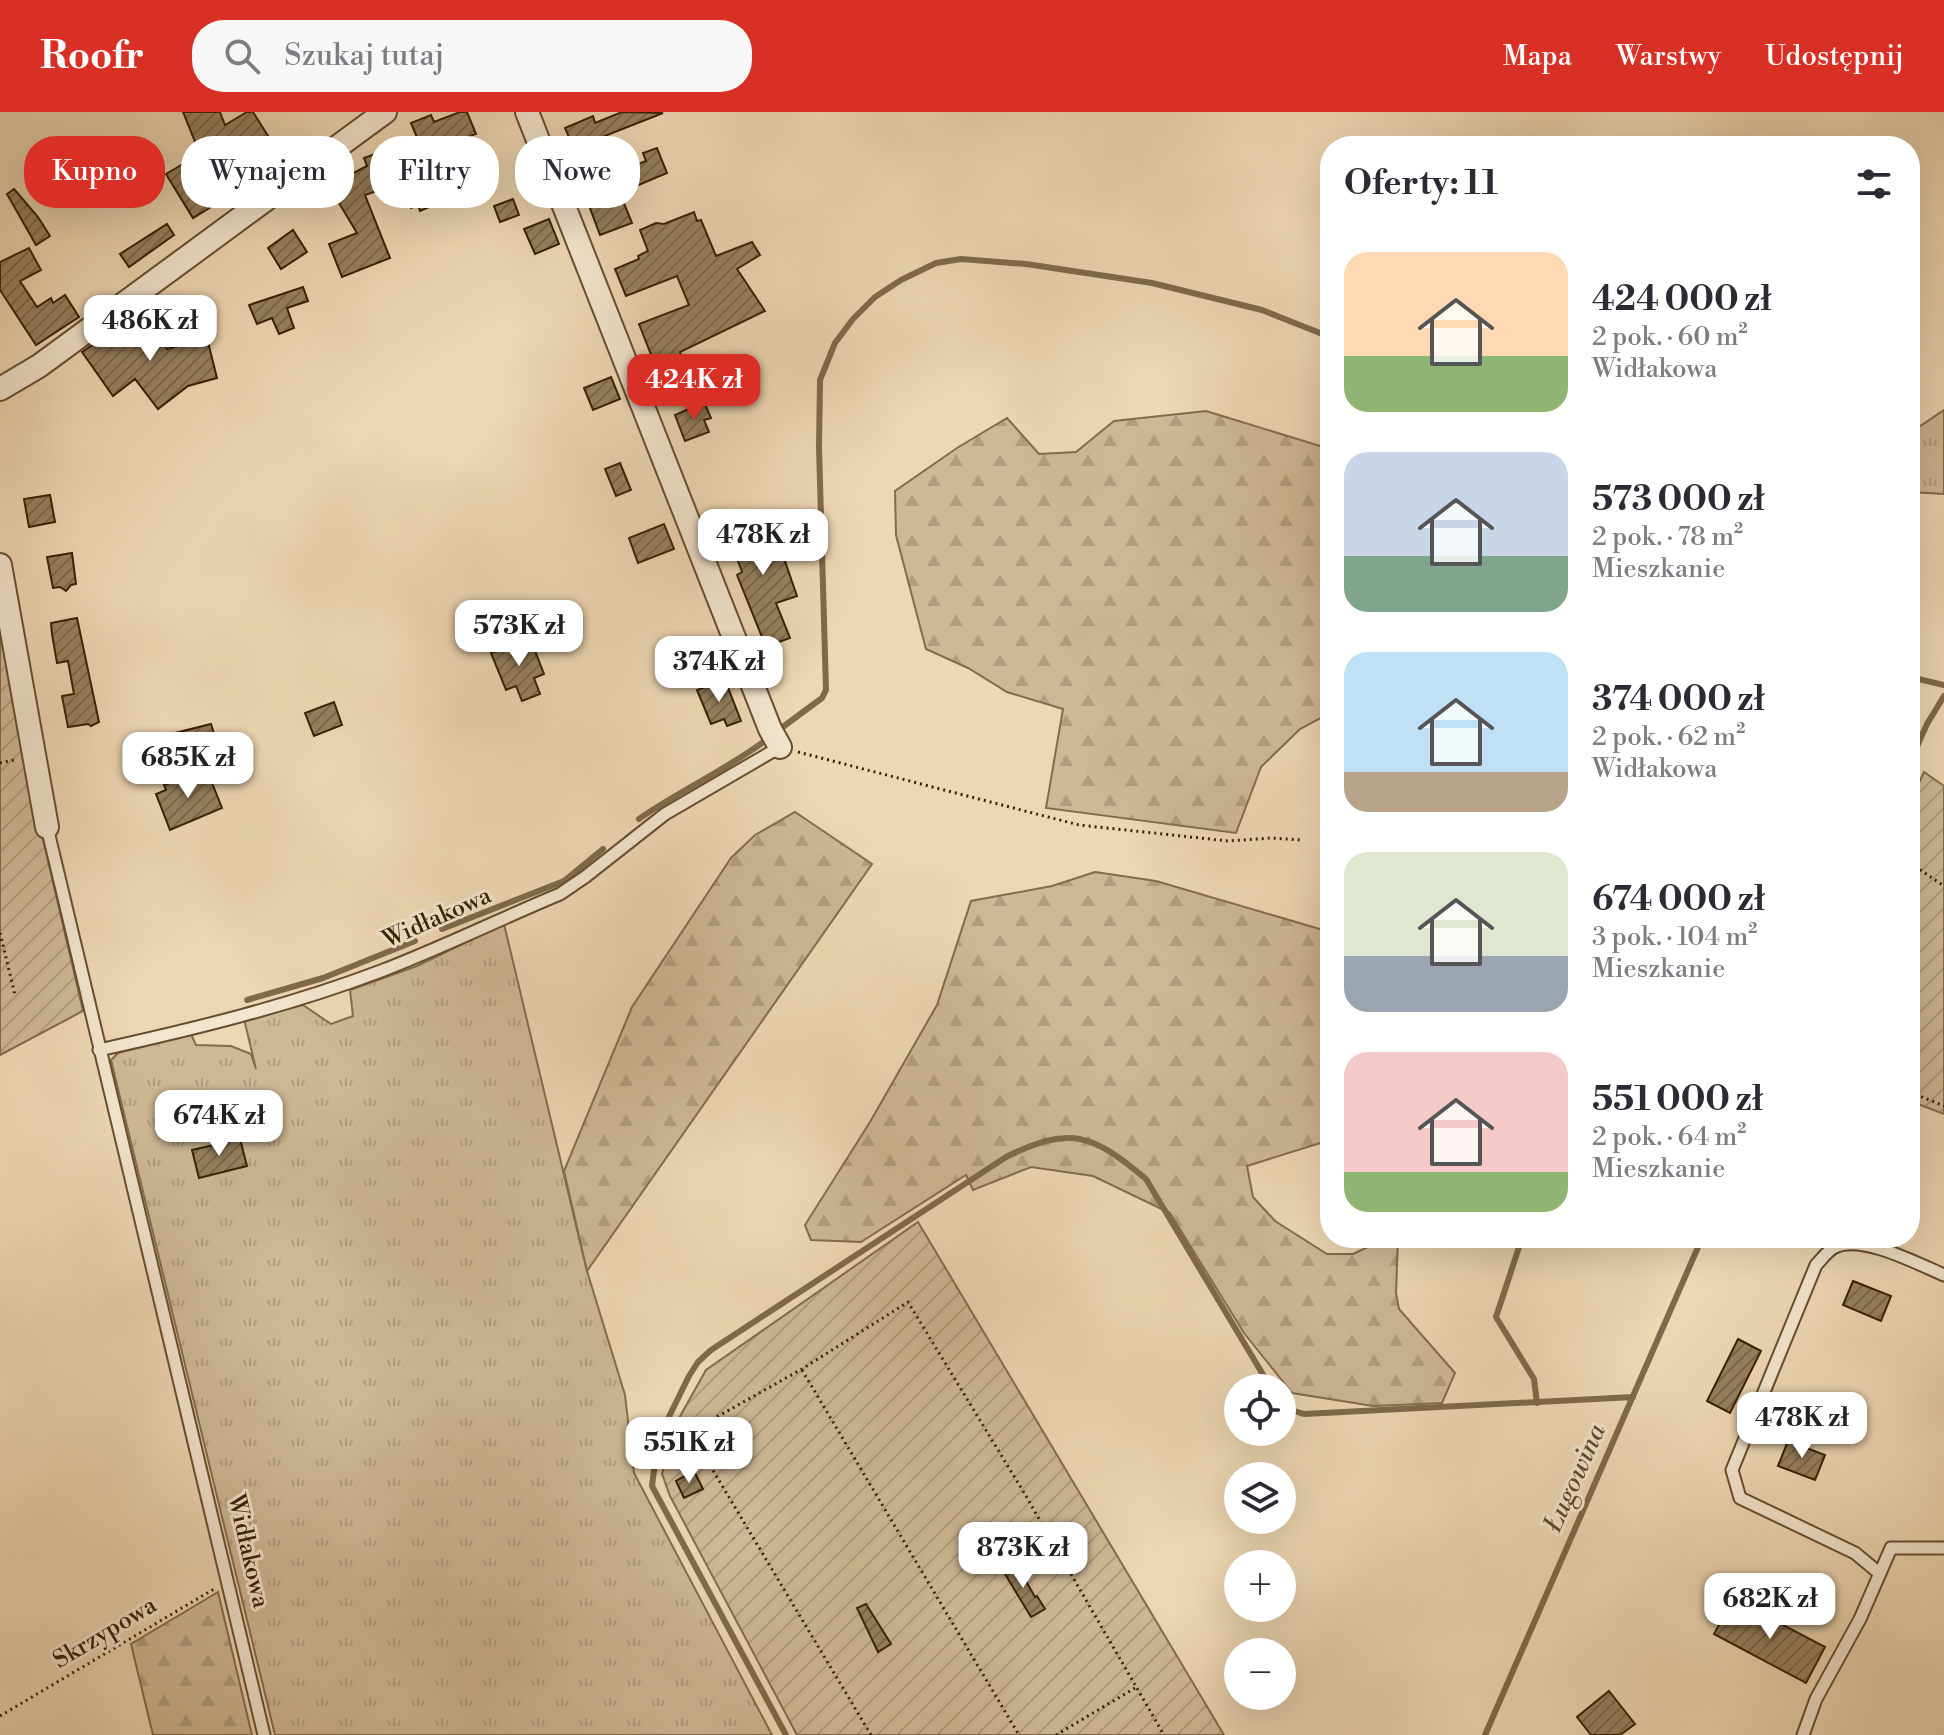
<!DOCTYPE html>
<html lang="pl">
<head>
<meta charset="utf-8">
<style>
	:root { --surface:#fff; --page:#f7f7f7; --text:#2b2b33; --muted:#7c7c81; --accent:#d93025 }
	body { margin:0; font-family:"Libre Bodoni",serif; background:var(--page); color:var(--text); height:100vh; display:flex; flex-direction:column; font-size:30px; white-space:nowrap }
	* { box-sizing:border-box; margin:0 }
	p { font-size:26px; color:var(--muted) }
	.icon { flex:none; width:44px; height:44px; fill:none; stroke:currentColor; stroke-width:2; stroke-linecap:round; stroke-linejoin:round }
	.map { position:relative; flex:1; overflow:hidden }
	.side { position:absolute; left:1320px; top:24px; width:600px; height:1112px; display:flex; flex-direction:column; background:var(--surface); border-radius:32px; box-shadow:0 8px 32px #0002 }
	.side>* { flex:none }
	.guide { position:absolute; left:24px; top:24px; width:760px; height:72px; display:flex; gap:16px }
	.controls { position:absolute; left:1224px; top:1262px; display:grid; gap:16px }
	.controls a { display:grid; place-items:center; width:72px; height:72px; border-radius:50%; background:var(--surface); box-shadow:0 8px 32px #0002; font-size:40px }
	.price { position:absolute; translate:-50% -68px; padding:0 18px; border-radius:16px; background:#fff; color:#222; font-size:26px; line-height:52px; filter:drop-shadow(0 2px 4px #0008) }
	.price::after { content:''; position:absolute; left:50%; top:48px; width:24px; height:18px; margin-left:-12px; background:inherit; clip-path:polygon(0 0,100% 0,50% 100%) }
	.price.on { background:var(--accent); color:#fff }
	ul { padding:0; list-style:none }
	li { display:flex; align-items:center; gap:24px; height:200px; padding:0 24px }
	li span { display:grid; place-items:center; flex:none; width:224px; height:160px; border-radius:24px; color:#555 }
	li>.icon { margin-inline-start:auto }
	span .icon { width:96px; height:96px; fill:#fffc; stroke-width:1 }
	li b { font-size:34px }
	h2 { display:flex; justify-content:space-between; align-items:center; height:96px; padding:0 24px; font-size:34px }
	.chip { padding:0 28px; border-radius:32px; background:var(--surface); box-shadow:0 8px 32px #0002; font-size:28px; line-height:72px }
	.chip.on { background:var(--accent); color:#fff }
	header { display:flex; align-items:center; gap:48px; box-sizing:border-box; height:112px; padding:0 40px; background:var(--accent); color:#fff }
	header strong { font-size:38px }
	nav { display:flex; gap:44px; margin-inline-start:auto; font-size:28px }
	.search { width:560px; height:72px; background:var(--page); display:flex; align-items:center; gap:20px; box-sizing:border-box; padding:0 28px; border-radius:32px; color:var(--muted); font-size:30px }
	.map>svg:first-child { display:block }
	.grass { fill:url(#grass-tufts); stroke:#846c4c; stroke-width:2; fill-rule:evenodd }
	.forest { fill:url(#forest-firs); stroke:#846c4c; stroke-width:2 }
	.garden { fill:url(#garden-furrows); stroke:#846c4c; stroke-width:2 }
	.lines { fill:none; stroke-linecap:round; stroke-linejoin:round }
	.stream { stroke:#80694a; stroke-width:6 }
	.building { fill:url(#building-hatch); stroke:#382104; stroke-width:2 }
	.service-casing { stroke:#664e30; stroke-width:15 }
	.minor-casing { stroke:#664e30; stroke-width:26 }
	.path { stroke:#382104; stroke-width:3; stroke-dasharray:2 4; stroke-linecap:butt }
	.service { stroke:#f4e5ce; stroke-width:11 }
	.minor { stroke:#f4e5ce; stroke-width:22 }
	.labels { text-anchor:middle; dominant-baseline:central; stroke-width:6; stroke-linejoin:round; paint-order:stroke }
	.street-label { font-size:24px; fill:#382104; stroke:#f4e5ce }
	.water-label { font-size:26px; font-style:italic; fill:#624b2d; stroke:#f4e5ce }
</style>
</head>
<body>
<header>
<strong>Roofr</strong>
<div class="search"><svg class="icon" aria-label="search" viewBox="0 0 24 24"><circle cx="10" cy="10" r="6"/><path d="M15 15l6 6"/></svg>Szukaj tutaj</div>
<nav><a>Mapa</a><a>Warstwy</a><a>Udostępnij</a></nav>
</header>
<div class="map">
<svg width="1944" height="1623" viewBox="0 0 1944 1623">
	<defs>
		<pattern id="grass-tufts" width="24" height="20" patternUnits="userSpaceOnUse" patternTransform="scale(2)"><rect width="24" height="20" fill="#cfb895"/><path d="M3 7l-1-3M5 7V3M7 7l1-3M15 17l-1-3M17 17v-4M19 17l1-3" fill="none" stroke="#b29e7f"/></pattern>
		<pattern id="forest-firs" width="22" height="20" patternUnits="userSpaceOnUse" patternTransform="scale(2)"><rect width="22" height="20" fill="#cfb895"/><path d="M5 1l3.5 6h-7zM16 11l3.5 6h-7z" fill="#b29e7f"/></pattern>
		<pattern id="garden-furrows" width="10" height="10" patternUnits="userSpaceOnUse" patternTransform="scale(2)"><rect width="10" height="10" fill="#cfb895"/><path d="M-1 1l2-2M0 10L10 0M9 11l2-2" fill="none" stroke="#b29e7f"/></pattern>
		<pattern id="building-hatch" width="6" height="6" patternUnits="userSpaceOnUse" patternTransform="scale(2)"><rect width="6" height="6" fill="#97805f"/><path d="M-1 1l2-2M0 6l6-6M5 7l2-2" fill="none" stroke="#7c684c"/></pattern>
	</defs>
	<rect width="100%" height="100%" fill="#eed7b3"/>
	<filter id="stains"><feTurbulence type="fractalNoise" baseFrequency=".0025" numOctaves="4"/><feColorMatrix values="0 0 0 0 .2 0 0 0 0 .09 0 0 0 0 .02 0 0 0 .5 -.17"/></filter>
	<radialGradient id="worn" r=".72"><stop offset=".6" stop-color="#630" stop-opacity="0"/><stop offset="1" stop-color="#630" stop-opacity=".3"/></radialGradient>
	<!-- grass -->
	<path class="grass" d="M1944 298V382L1910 380V321Z
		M504 812 587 1159 625 1283 634 1361 772 1623H275L111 948 118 941 191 922 196 933 231 934 251 942 256 957 244 907 303 893 331 912 353 904 350 878 417 854ZM240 1027 246 1054 199 1065 193 1038Z"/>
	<!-- forest -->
	<path class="forest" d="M1206 299 1330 337V601L1300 617 1261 655 1236 721 1046 696 1063 597 1007 580 968 556 926 537 896 423 895 379 957 336 1007 306 1039 342 1076 340 1114 309Z
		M795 700 872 752 587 1159 564 1059 632 895 731 746 755 723Z
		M1095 760 1156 769 1330 820V1028L1247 1054 1253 1085 1275 1109 1327 1142H1353L1387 1126H1398L1396 1181 1399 1197 1455 1261 1442 1291 1373 1294 1292 1281 1244 1221 1170 1101 1093 1064 1031 1055 973 1078 966 1063 861 1130 811 1128 805 1113 870 1010 937 893 971 789 1052 774Z
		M218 1480 252 1623H153L131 1532Z"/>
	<!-- garden -->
	<path class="garden" d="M0 508 24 646 83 899 0 943Z
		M1924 660 1944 674V1002L1910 989V690Z
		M918 1110 1224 1623H797L670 1384 662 1362 678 1308 706 1258Z"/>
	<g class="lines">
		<!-- stream -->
		<path class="stream" d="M1910 565 1944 573
			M780 617 822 586 826 578 819 335 820 268 835 231 853 207 875 185 901 168 936 151 961 147 1026 152 1152 171 1262 198 1330 225
			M1910 650 1927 612 1944 584
			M639 707C680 678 725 659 766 628
			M442 817 564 769 603 737
			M247 888 323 866 415 829
			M1522 1126 1496 1205 1534 1267 1537 1291
			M1282 1290 1288 1297 1304 1302 1633 1285
			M786 1623 652 1374 658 1327 689 1264 698 1250 711 1238 1006 1045C1071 1013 1092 1022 1146 1067L1271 1276
			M1485 1623 1702 1126"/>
	</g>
	<!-- building -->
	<path class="building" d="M183 0H220L225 13 247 0H253L268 24 202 62 219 90 193 106 166 62 188 49 186 44 198 37Z
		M460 0H467L476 22 435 38 453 85 420 99 418 93 411 96 402 70 365 83 390 146 342 165 329 132 357 121 327 71 341 62 344 66 367 54 364 46 388 37 390 40 419 30 411 11 431 3 434 10Z
		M622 0 663 1 602 25 603 29 576 41 565 16 593 4 595 11Z
		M657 36 667 61 634 75 626 57 646 49 643 41Z
		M14 77 38 105 50 124 36 133 7 82Z
		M621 84 632 111 600 123 590 96Z
		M513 87 519 103 500 110 494 94Z
		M694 100 697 109 701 108 716 144 752 130 760 143 737 157 765 199 680 240 685 253 659 263 639 212 689 193 677 164 626 184 615 157 639 147 638 144 648 139 640 118 656 111 664 112Z
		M549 107 559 132 535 142 524 117Z
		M167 112 174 123 129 155 120 142Z
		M293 118 307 140 281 157 268 136Z
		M29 136 41 158 20 169 37 195 51 186 53 191 65 183 79 205 36 233 0 178V150Z
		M303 175 308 189 287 196 294 216 279 222 272 206 257 212 249 193Z
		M142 205 167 237 207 226 217 266 188 274 158 297 135 267 113 284 82 240 101 227 104 231Z
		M611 265 620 287 593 298 584 276Z
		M704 290 711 306 704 308 709 320 685 329 675 303Z
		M620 351 631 378 616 384 605 357Z
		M50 383 55 410 29 415 24 387Z
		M762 403 773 435 779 432 797 484 776 491 790 526 766 535 737 463 742 460 726 416Z
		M664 412 674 437 638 451 629 426Z
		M72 441 76 472 71 473 66 479 60 475 53 476 47 445Z
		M77 506 99 610 91 614 88 612 68 615 62 584 74 582 68 549 57 551 52 522 51 511Z
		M530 526 544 562 534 566 540 582 522 589 516 574 506 578 491 541Z
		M725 568 741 609 727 614 724 607 711 612 697 578Z
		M334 590 342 613 314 624 305 601Z
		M211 612 216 628 177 639 171 622Z
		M195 661 197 665 208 661 222 696 170 718 156 682 166 678 164 673Z
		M240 1027 247 1054 199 1066 192 1038Z
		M1853 1169 1891 1184 1881 1209 1843 1193Z
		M1738 1227 1761 1239 1730 1301 1707 1289Z
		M1788 1329 1825 1343 1815 1368 1778 1354Z
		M694 1359 703 1377 684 1386 676 1369Z
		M1015 1450 1035 1485 1037 1484 1045 1497 1031 1505 1002 1457Z
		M1733 1487 1825 1535 1806 1571 1714 1522Z
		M866 1492 891 1532 878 1540 857 1496Z
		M1609 1579 1635 1612 1620 1623H1591L1577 1605Z"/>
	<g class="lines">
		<!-- service casing -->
		<g class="service-casing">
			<path id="service" d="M47 715 264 1623
				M99 938C194 917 289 894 381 859 441 836 500 807 560 782L585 765 665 702 780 635
				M1879 1461 1855 1441 1740 1386 1732 1358 1816 1153C1822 1147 1828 1138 1835 1135 1862 1122 1918 1152 1944 1163
				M1803 1623 1816 1587 1860 1507 1891 1436H1944"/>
		</g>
		<!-- minor casing -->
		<g class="minor-casing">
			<path id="minor" d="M527 0 770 617 780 635
				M0 277 39 254 385 0
				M0 453 47 715"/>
		</g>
		<!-- path -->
		<path class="path" d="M798 640 1079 713 1228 729 1271 726 1303 728
			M0 651 14 648
			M1910 751 1944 774
			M0 821 15 883
			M1910 980 1944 994
			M802 1258 1019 1623
			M0 1604 214 1477
			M871 1623 690 1320 802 1257 908 1190 1023 1379 1164 1623
			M1056 1623 1135 1576"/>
		<!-- service -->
		<use href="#service" class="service"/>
		<!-- minor -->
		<use href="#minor" class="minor"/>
	</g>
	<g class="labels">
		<!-- street labels -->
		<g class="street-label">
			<text transform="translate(437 806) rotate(-24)">Widłakowa</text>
			<text transform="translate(248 1439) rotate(77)">Widłakowa</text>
			<text transform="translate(105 1521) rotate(-31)">Skrzypowa</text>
		</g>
		<!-- water labels -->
		<g class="water-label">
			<text transform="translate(1575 1366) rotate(-66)">Ługowina</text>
		</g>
	</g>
	<rect width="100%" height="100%" filter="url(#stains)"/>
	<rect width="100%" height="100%" fill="url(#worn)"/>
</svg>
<div class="controls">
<a><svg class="icon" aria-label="locate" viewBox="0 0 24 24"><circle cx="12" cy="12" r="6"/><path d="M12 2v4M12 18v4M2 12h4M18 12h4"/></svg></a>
<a><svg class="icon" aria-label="layers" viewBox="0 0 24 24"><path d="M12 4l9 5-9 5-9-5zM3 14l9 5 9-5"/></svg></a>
<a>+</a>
<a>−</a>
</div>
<b class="price" style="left:150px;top:251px">486K zł</b>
<b class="price on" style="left:694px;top:310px">424K zł</b>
<b class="price" style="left:763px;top:465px">478K zł</b>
<b class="price" style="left:519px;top:556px">573K zł</b>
<b class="price" style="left:719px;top:592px">374K zł</b>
<b class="price" style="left:188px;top:688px">685K zł</b>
<b class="price" style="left:219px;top:1046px">674K zł</b>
<b class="price" style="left:1802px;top:1348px">478K zł</b>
<b class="price" style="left:689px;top:1373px">551K zł</b>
<b class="price" style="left:1023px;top:1478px">873K zł</b>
<b class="price" style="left:1770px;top:1529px">682K zł</b>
<div class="guide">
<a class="chip on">Kupno</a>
<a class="chip">Wynajem</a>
<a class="chip">Filtry</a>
<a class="chip">Nowe</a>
</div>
<section class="side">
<h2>Oferty: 11<svg class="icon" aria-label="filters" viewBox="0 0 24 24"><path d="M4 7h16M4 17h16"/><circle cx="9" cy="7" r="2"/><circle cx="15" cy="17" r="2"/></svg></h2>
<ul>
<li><span style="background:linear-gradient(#ffd9b3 65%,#8fb573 0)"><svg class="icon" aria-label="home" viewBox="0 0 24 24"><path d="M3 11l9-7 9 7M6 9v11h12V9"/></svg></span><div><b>424 000 zł</b><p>2 pok. · 60 m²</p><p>Widłakowa</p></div></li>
<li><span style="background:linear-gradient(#c9d6e8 65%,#7fa58c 0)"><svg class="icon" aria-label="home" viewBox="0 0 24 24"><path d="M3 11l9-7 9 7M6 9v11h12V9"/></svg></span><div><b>573 000 zł</b><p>2 pok. · 78 m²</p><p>Mieszkanie</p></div></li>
<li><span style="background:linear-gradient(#bfe0f5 75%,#b9a48a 0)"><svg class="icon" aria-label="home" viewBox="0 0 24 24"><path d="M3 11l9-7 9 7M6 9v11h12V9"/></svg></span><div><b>374 000 zł</b><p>2 pok. · 62 m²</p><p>Widłakowa</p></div></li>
<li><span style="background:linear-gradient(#dfe7d0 65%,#9aa5b1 0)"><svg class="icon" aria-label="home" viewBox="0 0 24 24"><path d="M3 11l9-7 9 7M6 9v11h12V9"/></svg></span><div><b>674 000 zł</b><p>3 pok. · 104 m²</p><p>Mieszkanie</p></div></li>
<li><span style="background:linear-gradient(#f6c9c9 75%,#8fb573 0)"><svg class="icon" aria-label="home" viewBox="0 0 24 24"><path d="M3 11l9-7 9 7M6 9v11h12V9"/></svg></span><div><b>551 000 zł</b><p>2 pok. · 64 m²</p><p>Mieszkanie</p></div></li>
</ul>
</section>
</div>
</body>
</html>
